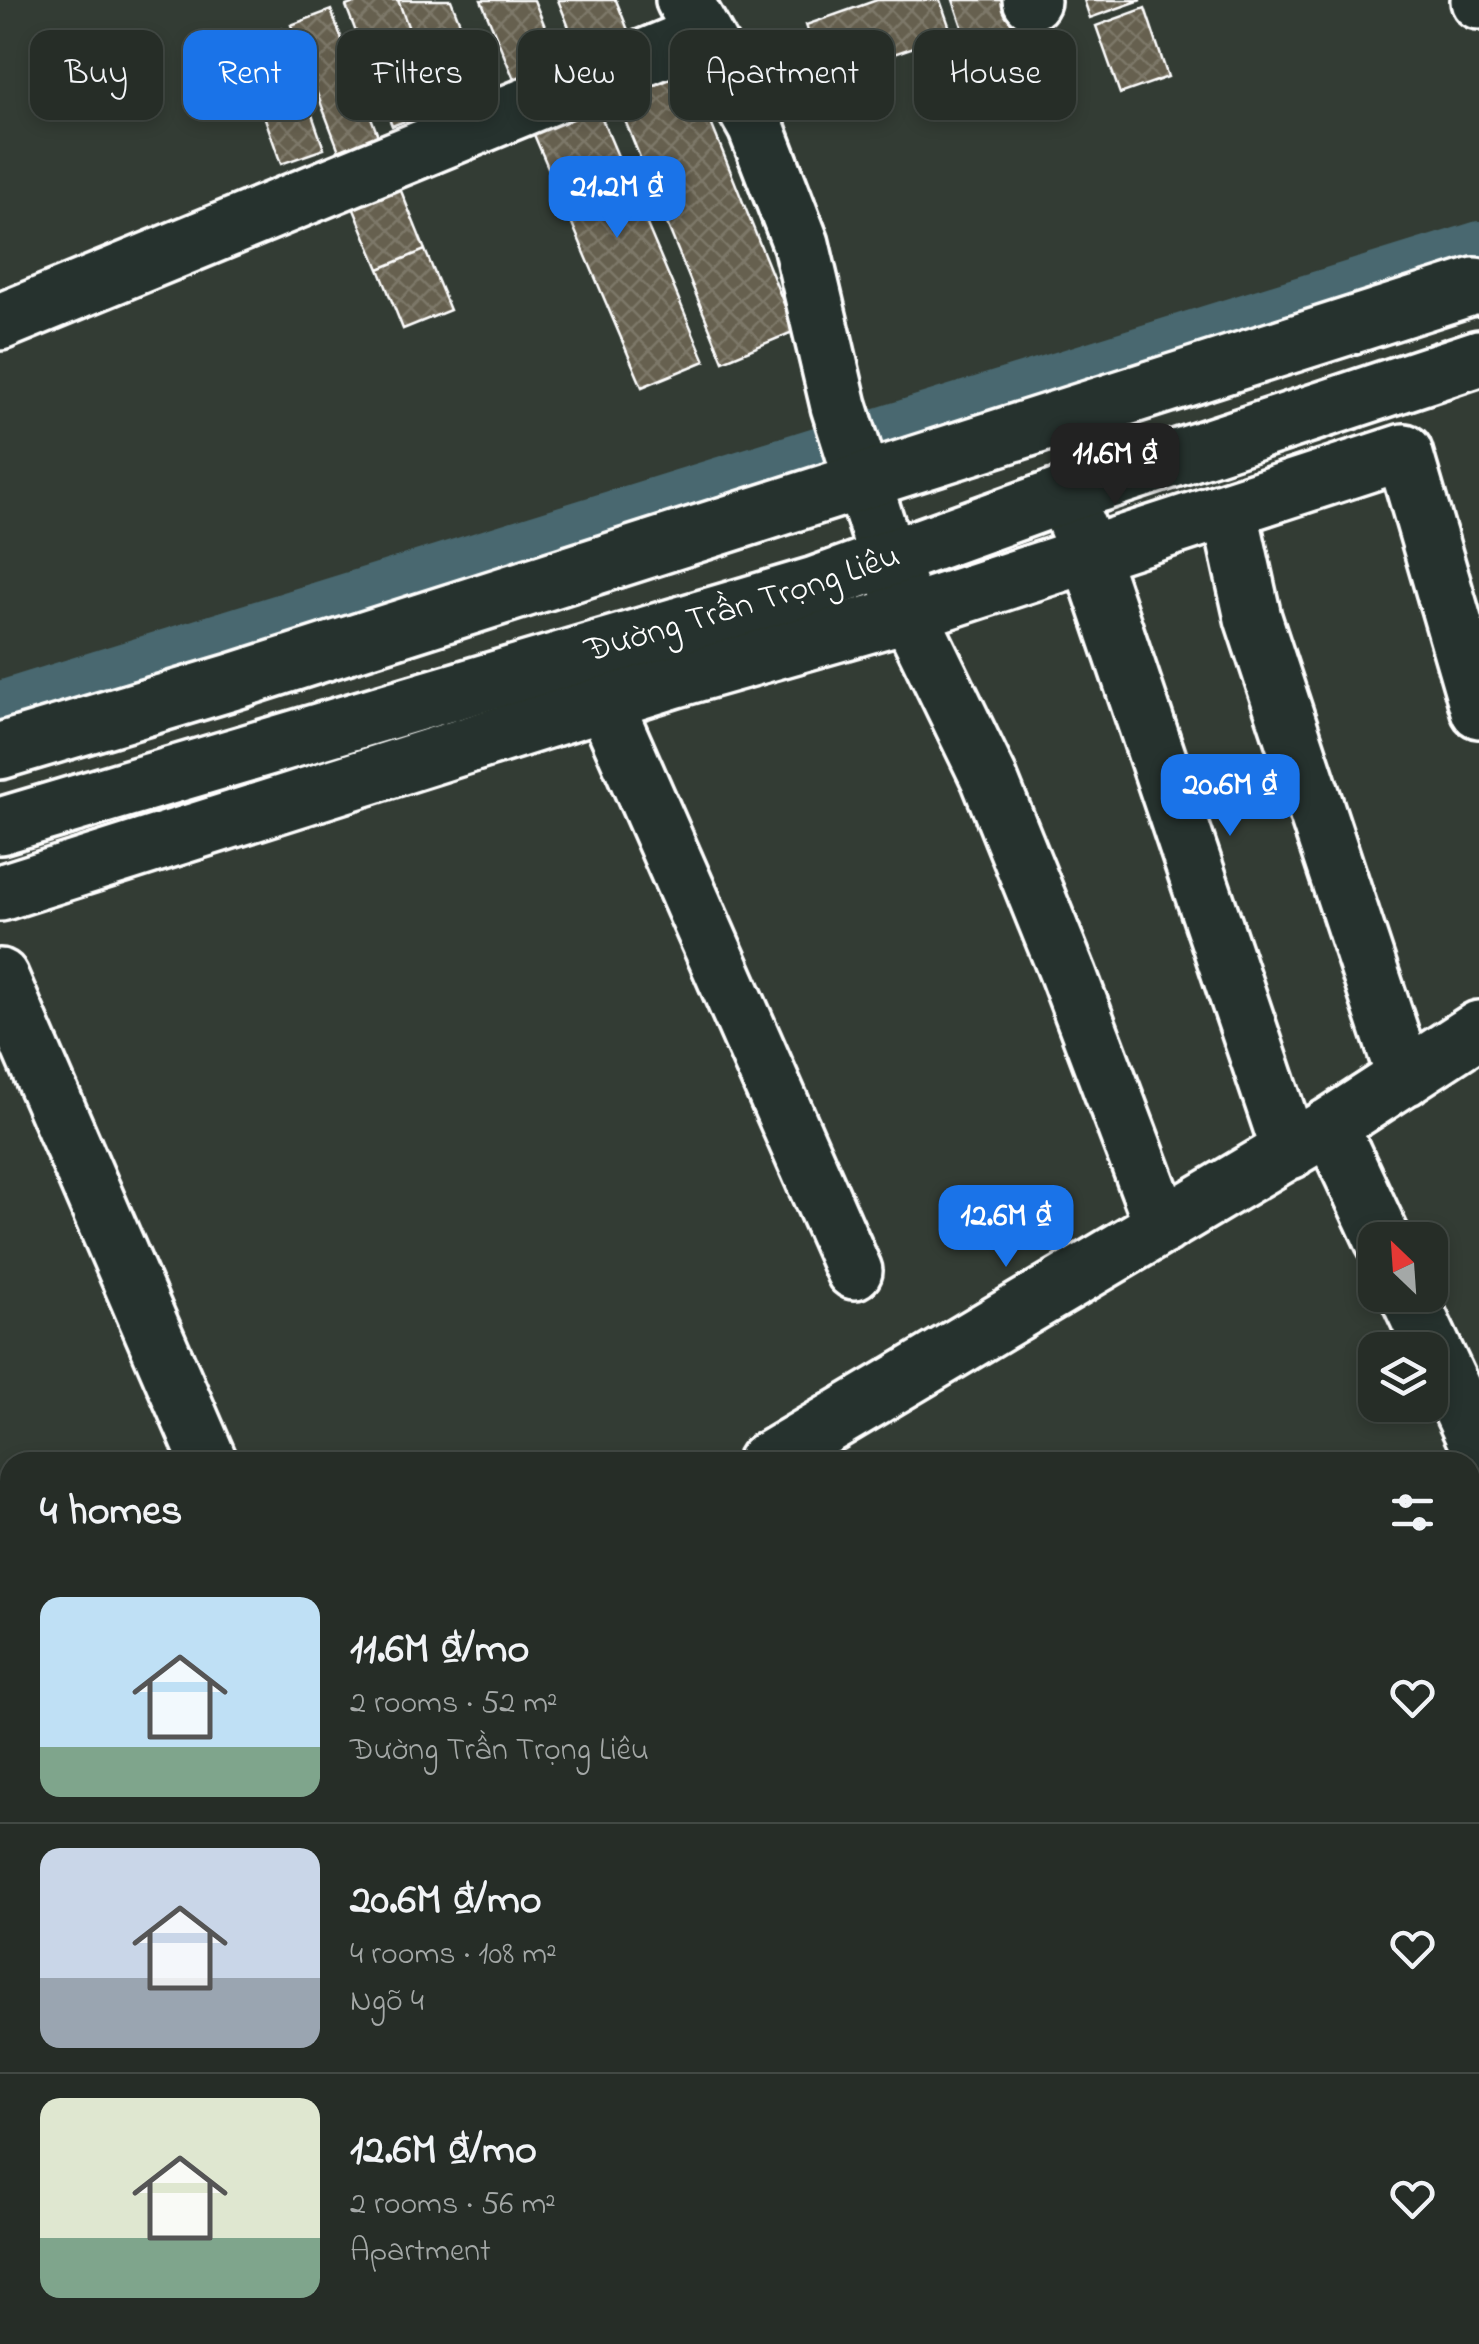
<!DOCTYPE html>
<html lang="en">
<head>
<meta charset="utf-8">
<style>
	:root { --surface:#262d27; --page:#2e352f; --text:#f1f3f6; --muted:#a4a8a7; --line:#424944; --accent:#1a73e8 }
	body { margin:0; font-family:"Indie Flower",sans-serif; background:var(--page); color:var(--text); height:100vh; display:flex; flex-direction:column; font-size:38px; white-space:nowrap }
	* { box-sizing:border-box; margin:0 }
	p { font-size:32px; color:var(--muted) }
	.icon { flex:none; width:55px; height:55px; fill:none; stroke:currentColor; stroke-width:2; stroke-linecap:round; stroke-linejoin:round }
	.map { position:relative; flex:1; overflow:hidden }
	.side { position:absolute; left:0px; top:1452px; width:1480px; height:892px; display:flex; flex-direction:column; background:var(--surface); border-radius:30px 30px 0 0; box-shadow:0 5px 15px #0003,0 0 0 2px var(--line) }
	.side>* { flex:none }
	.banner { position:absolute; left:30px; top:30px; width:1420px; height:90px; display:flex; gap:20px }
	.needle { width:65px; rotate:335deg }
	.tools { position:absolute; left:1358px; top:1222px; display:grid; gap:20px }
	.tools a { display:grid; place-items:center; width:90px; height:90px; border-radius:20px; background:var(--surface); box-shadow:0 5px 15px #0003,0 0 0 2px var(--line); font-size:50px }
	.price { position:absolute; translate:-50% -85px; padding:0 22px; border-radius:20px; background:var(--accent); color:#fff; font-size:32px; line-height:65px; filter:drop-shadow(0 2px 5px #0008) }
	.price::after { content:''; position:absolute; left:50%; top:60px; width:30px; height:22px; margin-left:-15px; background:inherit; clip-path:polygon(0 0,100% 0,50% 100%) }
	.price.active { background:#222; color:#fff }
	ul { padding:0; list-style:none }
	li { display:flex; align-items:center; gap:30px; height:250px; padding:0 40px }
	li+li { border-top:2px solid var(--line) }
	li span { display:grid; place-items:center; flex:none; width:280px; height:200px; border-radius:20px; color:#555 }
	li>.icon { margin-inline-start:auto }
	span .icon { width:120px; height:120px; fill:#fffc; stroke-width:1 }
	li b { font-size:42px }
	h2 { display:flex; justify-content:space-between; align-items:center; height:120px; padding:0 40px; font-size:42px }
	.chip { padding:0 35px; border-radius:20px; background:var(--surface); box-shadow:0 5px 15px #0003,0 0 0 2px var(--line); font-size:35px; line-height:90px }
	.chip.active { background:var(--accent); color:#fff }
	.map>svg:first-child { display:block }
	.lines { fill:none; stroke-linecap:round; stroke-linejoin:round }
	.canal { stroke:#48686f; stroke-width:40 }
	.building { fill:url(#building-cross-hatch); stroke:#fff; stroke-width:2.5 }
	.minor-casing { stroke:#fff; stroke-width:62 }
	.major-casing { stroke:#fff; stroke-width:62 }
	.minor { stroke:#26332d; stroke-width:55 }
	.major { stroke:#26332d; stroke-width:55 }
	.labels { text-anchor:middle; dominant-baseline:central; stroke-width:10; stroke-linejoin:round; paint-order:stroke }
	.street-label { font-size:35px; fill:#fff; stroke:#26332d }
</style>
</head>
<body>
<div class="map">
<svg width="1479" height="2344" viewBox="0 0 1479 2344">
	<defs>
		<pattern id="building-cross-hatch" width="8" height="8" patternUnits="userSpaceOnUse" patternTransform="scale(2.5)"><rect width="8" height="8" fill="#66604f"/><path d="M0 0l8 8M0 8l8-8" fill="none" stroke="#7d7869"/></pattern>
	</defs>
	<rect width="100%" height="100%" fill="#333c34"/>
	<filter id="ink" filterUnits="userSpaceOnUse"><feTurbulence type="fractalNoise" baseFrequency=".01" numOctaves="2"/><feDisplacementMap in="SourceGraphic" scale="20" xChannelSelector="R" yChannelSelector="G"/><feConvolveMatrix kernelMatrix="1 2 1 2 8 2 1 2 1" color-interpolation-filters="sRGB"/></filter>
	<g filter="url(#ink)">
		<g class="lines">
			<!-- canal -->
			<path class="canal" d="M0 701 1479 241"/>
		</g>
		<!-- building -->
		<path class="building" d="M362 0H398L439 108 392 126 346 6Z
			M398 0H451L486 90 439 108Z
			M481 0H534L561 65 516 84Z
			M558 0H616L632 40 582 60Z
			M877 0H940L952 34 824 78 806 25Z
			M953 0H1018L1042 72 984 92Z
			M1084 0H1141L1090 18Z
			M1145 8 1168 77 1120 94 1096 26Z
			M331 10 378 136 339 151 291 25Z
			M282 29 324 149 281 164 239 44Z
			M686 61 795 331 723 361 613 91Z
			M592 95 705 361 642 387 529 123Z
			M397 181 425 250 379 269 350 200Z
			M425 250 450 310 403 329 379 269Z"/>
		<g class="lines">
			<!-- minor casing -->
			<g class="minor-casing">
				<path id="minor" d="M684 0 756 127 801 244 839 406 888 560 909 613 989 778 1068 974 1163 1226
					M1031 0 1032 1
					M1479 0V1
					M0 322 702 34
					M1229 509 1253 618 1405 1078
					M1074 519 1089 554 1290 1151
					M604 701 854 1271
					M0 893 673 680 909 613 1404 452 1479 710
					M0 977 209 1462
					M1330 1126 1383 1240
					M1408 1295 1479 1447
					M765 1462 1330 1126 1479 1029
					M0 1574 10 1569
					M1470 1785 1479 1780
					M0 1911 10 1905
					M0 2012 10 2030
					M0 2268 10 2262
					M0 2309 10 2324
					M191 2335 197 2344
					M517 2344 533 2335"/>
			</g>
			<!-- major casing -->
			<g class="major-casing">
				<g id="major">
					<path d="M0 751 232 682 1475 286 1479 287"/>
					<path id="s1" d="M0 826 815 585 1064 495 1479 358"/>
				</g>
			</g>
			<!-- minor -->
			<use href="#minor" class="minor"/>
			<!-- major -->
			<use href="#major" class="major"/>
		</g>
	</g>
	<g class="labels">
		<!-- street labels -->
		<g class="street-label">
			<text stroke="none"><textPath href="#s1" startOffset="775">Đường Trần Trọng Liêu</textPath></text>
		</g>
	</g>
</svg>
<div class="tools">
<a><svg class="needle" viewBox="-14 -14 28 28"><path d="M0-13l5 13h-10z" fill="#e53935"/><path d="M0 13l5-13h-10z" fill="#a4a8a7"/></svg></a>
<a><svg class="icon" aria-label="layers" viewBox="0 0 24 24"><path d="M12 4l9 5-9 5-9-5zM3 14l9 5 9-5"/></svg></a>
</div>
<b class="price" style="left:617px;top:241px">21.2M ₫</b>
<b class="price active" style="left:1115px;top:508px">11.6M ₫</b>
<b class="price" style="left:1230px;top:839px">20.6M ₫</b>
<b class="price" style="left:1006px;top:1270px">12.6M ₫</b>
<div class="banner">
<a class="chip">Buy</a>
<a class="chip active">Rent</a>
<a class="chip">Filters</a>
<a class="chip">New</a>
<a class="chip">Apartment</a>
<a class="chip">House</a>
</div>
<section class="side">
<h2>4 homes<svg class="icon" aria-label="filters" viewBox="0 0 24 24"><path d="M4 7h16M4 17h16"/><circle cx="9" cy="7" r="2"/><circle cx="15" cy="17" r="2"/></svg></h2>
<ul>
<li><span style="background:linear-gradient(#bfe0f5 75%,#7fa58c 0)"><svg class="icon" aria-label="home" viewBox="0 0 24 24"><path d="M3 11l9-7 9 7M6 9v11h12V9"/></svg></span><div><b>11.6M ₫/mo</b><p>2 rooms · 52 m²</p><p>Đường Trần Trọng Liêu</p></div><svg class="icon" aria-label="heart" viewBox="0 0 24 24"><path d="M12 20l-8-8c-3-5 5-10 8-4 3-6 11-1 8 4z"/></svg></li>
<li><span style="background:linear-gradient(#c9d6e8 65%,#9aa5b1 0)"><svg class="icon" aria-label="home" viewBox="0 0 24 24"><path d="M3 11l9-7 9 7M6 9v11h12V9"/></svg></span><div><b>20.6M ₫/mo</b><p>4 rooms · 108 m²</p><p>Ngõ 4</p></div><svg class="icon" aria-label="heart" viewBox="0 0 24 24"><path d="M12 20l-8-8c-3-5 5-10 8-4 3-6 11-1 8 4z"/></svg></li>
<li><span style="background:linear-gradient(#dfe7d0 70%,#7fa58c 0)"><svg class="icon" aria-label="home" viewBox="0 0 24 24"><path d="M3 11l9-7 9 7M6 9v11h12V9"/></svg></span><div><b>12.6M ₫/mo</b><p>2 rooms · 56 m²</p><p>Apartment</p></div><svg class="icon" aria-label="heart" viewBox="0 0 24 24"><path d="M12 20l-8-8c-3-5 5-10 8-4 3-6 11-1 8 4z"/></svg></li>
</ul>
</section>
</div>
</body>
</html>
